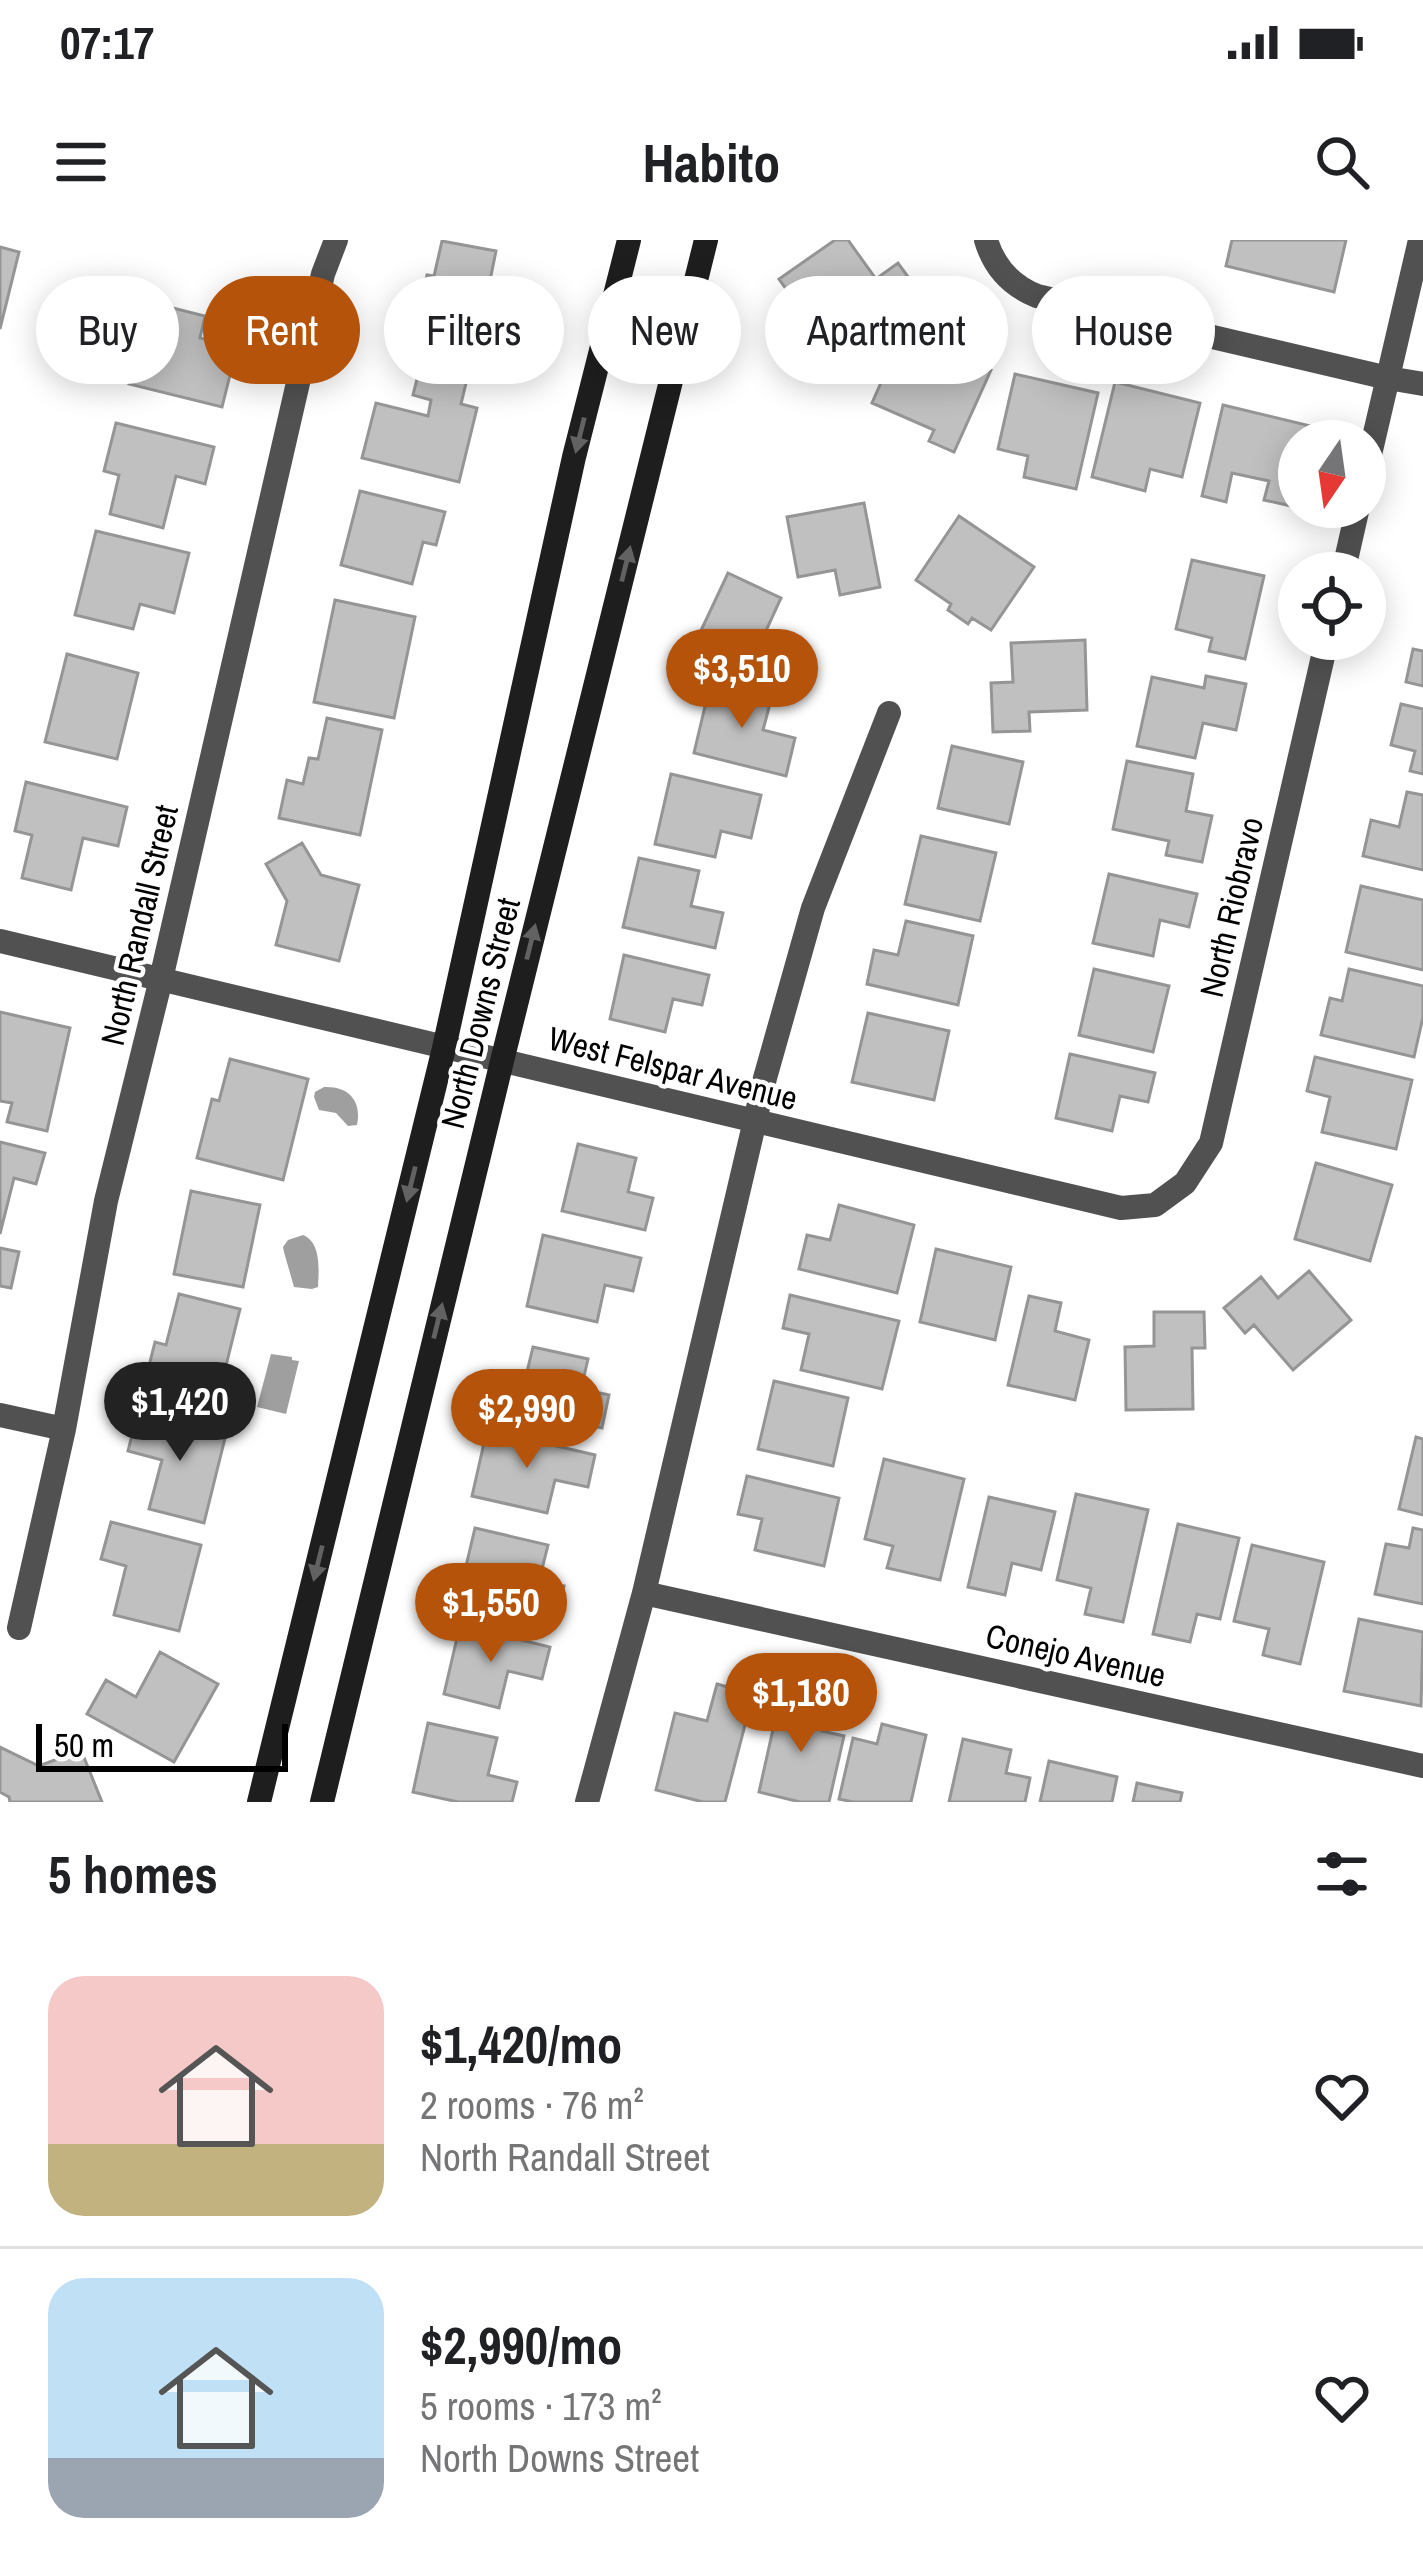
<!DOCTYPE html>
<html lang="en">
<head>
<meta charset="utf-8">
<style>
	:root { --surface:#fff; --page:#f6f6f6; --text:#202124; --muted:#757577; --line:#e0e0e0; --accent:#b45309 }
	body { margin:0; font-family:"Archivo Narrow",sans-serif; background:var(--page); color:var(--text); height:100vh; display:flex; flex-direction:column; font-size:45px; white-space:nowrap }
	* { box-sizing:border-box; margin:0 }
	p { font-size:39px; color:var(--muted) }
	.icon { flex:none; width:66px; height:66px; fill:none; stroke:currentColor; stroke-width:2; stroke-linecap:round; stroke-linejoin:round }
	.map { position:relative; height:1562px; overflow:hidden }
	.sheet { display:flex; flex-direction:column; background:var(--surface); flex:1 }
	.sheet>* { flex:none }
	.banner { position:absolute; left:36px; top:36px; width:1353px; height:108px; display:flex; gap:24px }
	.needle { width:78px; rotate:193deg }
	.controls { position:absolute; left:1278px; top:180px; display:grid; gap:24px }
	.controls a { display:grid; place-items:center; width:108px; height:108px; border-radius:50%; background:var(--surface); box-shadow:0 6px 30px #0003; font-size:60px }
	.scale { position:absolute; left:36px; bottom:30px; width:252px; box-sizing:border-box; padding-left:12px; border:6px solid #000; border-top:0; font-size:33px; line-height:42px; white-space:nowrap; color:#000; -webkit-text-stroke:9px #fff; paint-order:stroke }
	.price { position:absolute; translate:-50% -102px; padding:0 27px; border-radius:42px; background:var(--accent); color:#fff; font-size:39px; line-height:78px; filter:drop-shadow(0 3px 6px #0008) }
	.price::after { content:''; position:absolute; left:50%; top:72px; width:36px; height:27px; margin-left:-18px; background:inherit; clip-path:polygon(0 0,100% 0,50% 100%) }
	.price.active { background:#222; color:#fff }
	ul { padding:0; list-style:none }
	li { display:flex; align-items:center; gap:36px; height:300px; padding:0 48px }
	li+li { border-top:3px solid var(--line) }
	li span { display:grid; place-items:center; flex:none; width:336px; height:240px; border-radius:36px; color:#555 }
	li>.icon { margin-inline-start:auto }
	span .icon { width:144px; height:144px; fill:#fffc; stroke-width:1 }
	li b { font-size:51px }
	h2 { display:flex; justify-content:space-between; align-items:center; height:144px; padding:0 48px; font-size:51px }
	.tag { padding:0 42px; border-radius:54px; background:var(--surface); box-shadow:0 6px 30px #0003; font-size:42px; line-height:108px }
	.tag.active { background:var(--accent); color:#fff }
	.status { display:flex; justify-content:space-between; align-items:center; height:84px; padding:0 60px; background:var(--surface); direction:ltr }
	.status svg { height:33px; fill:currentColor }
	header { display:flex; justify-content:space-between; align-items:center; height:156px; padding:0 48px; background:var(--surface); font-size:54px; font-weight:800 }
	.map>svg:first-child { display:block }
	.water { fill:#9f9f9f }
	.building { fill:#c0c0c0; stroke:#959595; stroke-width:3 }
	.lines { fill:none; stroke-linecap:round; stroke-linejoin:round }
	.street { stroke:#515151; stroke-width:24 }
	.secondary { stroke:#1e1e1e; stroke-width:24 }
	.oneway { fill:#626262 }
	.labels { text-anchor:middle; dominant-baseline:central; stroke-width:9; stroke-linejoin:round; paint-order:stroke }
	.street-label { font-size:33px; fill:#000; stroke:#fff }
</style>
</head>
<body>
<div class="status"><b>07:17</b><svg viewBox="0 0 49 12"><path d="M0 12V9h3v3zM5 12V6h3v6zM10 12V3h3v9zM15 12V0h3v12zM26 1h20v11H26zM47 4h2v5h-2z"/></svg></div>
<header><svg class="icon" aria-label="menu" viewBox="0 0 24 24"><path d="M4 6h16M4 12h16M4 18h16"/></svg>Habito<svg class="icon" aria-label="search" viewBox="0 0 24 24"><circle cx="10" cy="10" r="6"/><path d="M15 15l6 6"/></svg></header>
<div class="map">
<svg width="1423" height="1562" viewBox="0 0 1423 1562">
	<rect width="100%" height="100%" fill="#fff"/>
	<!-- water -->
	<path class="water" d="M324 847C349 846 362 861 357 885L348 886 336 873 319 870 314 857 315 852Z
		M303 995C321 1002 319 1029 318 1047L312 1049 294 1047 284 1012 283 1007 288 1000Z
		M271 1114 292 1117V1120L299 1121 286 1174 257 1167Z"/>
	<!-- building -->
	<path class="building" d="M835 0H848L876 39 898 23 922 56 835 117 779 39Z
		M1232 0H1346L1334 52 1226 26Z
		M442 1 496 11 475 114 395 97 403 60 421 64 427 35 434 36Z
		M0 7 19 12 0 89Z
		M149 62 205 76 200 98 237 107 222 167 129 144Z
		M904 91 991 130 954 212 929 201 934 190 872 163Z
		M420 127 467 139 461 164 477 168 459 242 362 218 376 163 428 176 431 160 413 155Z
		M1015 134 1098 153 1076 249 1024 237 1028 216 998 209Z
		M1115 142 1200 163 1182 237 1150 229 1145 251 1092 237Z
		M1223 165 1319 188 1316 201H1299L1300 268 1264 260 1269 241 1232 233 1226 262 1202 256Z
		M116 183 214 207 205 244 176 236 163 288 110 274 119 235 104 231Z
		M360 251 445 272 436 305 423 302 412 344 341 325Z
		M864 263 880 347 840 355 835 330 798 337 787 277Z
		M959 276 1034 327 991 390 972 378 968 384 948 370 951 364 916 340Z
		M96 291 189 313 174 373 140 364 133 389 75 375Z
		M1192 320 1264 336 1245 419 1209 411 1212 398 1176 389Z
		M728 333 781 358 764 395 788 406 774 435 697 399Z
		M335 360 415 377 394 478 314 462Z
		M1085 400 1087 470 1029 472 1030 491 993 492 991 443 1013 442 1011 403Z
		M1413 409 1423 411V446L1406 442Z
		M67 414 138 433 117 519 45 502Z
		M1206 436 1246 444 1236 490 1203 483 1195 518 1137 506 1152 437 1204 448Z
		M711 441 772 456 763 490 795 498 786 536 694 513Z
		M1401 464 1423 469V534L1410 531 1415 511 1391 505Z
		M327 478 382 490 360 595 279 578 287 540 303 544 309 518 318 519Z
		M952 506 1023 522 1009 584 938 568Z
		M1127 521 1193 534 1186 571 1212 576 1202 622 1166 615 1169 601 1113 589Z
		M671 534 761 555 751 598 721 591 715 617 655 604Z
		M26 542 127 567 118 606 83 598 71 650 22 638 32 595 15 591Z
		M1407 552 1423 555V630L1363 616 1371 580 1399 587Z
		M921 596 996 613 980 681 905 664Z
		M302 603 321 635 359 645 339 721 276 705 287 661 266 624Z
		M639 618 699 631 691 666 723 673 715 708 623 687Z
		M1109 634 1197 654 1189 687 1160 680 1153 716 1093 703Z
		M1361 646 1423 660V730L1346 712Z
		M906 681 973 696 958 765 867 744 874 710 898 715Z
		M624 715 709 735 702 765 673 759 665 792 610 779Z
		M1094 729 1169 746 1153 812 1079 795Z
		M1349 729 1423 746V777L1414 817 1321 795 1330 758 1342 761Z
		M0 772 70 788 47 891 7 882 12 863 0 861Z
		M868 773 949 791 934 860 852 842Z
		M1070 814 1155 833 1148 862 1120 856 1112 891 1056 878Z
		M1315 817 1412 840 1396 909 1322 892 1330 857 1307 851Z
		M230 819 308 839 283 940 197 918 212 859 219 861Z
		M0 902 45 913 36 944 14 938 0 994Z
		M578 904 636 918 628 952 653 958 645 990 562 971Z
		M1316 923 1392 945 1370 1021 1295 999Z
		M191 951 260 965 243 1047 174 1034Z
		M839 965 914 985 897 1053 799 1029 807 995 830 1000Z
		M543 995 641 1018 633 1051 605 1045 597 1082 527 1066Z
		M0 1008 19 1012 11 1048 0 1046Z
		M936 1009 1011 1027 995 1100 920 1082Z
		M1309 1031 1351 1080 1293 1130 1254 1085 1245 1093 1224 1068 1261 1037 1278 1058Z
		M179 1054 240 1069 220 1150 193 1143 190 1153 145 1142 155 1102 166 1105Z
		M790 1055 899 1081 882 1149 801 1130 809 1094 783 1088Z
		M1029 1056 1061 1063 1055 1091 1089 1100 1075 1160 1008 1145Z
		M1154 1072H1204L1205 1108H1192L1193 1169 1126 1170 1125 1107 1154 1106Z
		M533 1107 588 1119 581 1149 609 1155 602 1188 518 1169Z
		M774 1141 848 1158 833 1226 758 1209Z
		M138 1172 226 1194 204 1283 149 1269 162 1220 128 1211Z
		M487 1190 595 1215 588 1247 555 1240 547 1273 472 1256Z
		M1416 1197 1423 1199V1275L1399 1269Z
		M884 1219 964 1239 940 1340 887 1328 893 1306 865 1299Z
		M747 1236 839 1258 824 1326 755 1310 762 1279 738 1274Z
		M1076 1254 1148 1270 1123 1382 1085 1374 1091 1348 1057 1340Z
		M989 1257 1055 1272 1041 1330 1012 1323 1005 1355 968 1347Z
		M111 1282 201 1305 179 1391 114 1375 126 1326 101 1319Z
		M1178 1284 1239 1298 1220 1379 1197 1374 1190 1402 1153 1394Z
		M475 1288 548 1305 539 1341 564 1346 556 1379 459 1356Z
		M1413 1288 1423 1290V1364L1375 1354 1386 1304 1409 1308Z
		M1252 1305 1324 1322 1300 1424 1263 1415 1269 1389 1234 1381Z
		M1359 1379 1423 1392 1421 1466 1344 1451Z
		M460 1385 550 1407 542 1439 508 1431 499 1468 444 1454Z
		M160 1412 218 1444 174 1522 87 1474 106 1440 136 1457Z
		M717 1444 753 1454 725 1562H703L656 1550 675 1473 707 1481Z
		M780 1458 827 1469 822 1491 844 1496 829 1562H800L759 1552Z
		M428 1483 497 1498 488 1535 517 1542 512 1562H458L413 1552Z
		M882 1484 926 1495 911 1562H853L839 1559 853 1498 877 1504Z
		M963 1499 1011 1510 1006 1533 1030 1538 1025 1562H949Z
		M0 1507 39 1526 81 1510 102 1562H10L9 1557 0 1552Z
		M1049 1521 1117 1537 1112 1562H1040Z
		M1137 1543 1182 1553 1180 1562H1133Z"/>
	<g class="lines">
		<!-- street -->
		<path class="street" d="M986 0C994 27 1012 46 1037 56L1388 138 1423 144
			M1365 236 1420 0
			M1343 333 1358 267
			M0 701 1121 968 1155 965 1185 943 1211 903 1327 399
			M0 1175 64 1189
			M644 1353 1423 1526
			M19 1388 64 1189 106 961 161 739 323 34 336 0
			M587 1562 644 1353 765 838 813 668 889 473"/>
		<!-- secondary -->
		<path class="secondary" d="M259 1562 444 808 574 217 629 0
			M322 1562 502 821 706 0"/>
	</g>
	<!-- one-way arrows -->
	<defs><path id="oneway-solid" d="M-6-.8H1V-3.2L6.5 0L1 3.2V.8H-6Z" transform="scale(3)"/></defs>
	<g class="oneway">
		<use href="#oneway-solid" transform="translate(580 195) rotate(104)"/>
		<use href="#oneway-solid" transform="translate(626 324) rotate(-76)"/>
		<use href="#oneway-solid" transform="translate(531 702) rotate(-76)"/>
		<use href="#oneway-solid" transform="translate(411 944) rotate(104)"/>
		<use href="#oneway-solid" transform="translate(438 1081) rotate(-76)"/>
		<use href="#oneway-solid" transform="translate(318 1323) rotate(104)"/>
	</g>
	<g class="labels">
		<!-- street labels -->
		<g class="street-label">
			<text transform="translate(1231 667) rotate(-77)">North Riobravo</text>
			<text transform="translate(139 685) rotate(-77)">North Randall Street</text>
			<text transform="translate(480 773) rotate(-76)">North Downs Street</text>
			<text transform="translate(673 828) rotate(14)">West Felspar Avenue</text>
			<text transform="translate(1076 1415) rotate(13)">Conejo Avenue</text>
		</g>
	</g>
</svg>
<div class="controls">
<a><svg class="needle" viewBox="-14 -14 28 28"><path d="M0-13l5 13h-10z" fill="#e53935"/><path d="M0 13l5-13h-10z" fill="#757577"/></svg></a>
<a><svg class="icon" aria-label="locate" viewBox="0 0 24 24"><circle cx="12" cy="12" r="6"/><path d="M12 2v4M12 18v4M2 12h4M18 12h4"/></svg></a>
</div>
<div class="scale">50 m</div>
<b class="price" style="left:742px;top:491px">$3,510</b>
<b class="price active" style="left:180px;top:1224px">$1,420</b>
<b class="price" style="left:527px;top:1231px">$2,990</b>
<b class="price" style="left:491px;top:1425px">$1,550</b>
<b class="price" style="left:801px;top:1515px">$1,180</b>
<div class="banner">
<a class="tag">Buy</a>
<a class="tag active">Rent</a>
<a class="tag">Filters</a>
<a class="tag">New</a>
<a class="tag">Apartment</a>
<a class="tag">House</a>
</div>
</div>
<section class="sheet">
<h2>5 homes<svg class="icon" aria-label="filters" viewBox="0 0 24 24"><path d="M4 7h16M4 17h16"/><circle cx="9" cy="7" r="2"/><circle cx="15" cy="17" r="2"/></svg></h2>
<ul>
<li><span style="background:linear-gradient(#f6c9c9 70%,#c2b280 0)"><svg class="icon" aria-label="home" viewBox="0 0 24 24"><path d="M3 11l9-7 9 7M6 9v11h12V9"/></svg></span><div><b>$1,420/mo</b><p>2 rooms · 76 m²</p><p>North Randall Street</p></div><svg class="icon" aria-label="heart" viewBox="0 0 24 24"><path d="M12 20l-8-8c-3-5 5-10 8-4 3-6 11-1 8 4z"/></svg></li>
<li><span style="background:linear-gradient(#bfe0f5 75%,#9aa5b1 0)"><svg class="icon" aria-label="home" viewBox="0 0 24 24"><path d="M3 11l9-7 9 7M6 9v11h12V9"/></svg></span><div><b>$2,990/mo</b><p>5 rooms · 173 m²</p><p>North Downs Street</p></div><svg class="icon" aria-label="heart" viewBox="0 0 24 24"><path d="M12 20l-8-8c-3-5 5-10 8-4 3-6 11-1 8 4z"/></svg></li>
</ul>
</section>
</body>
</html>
